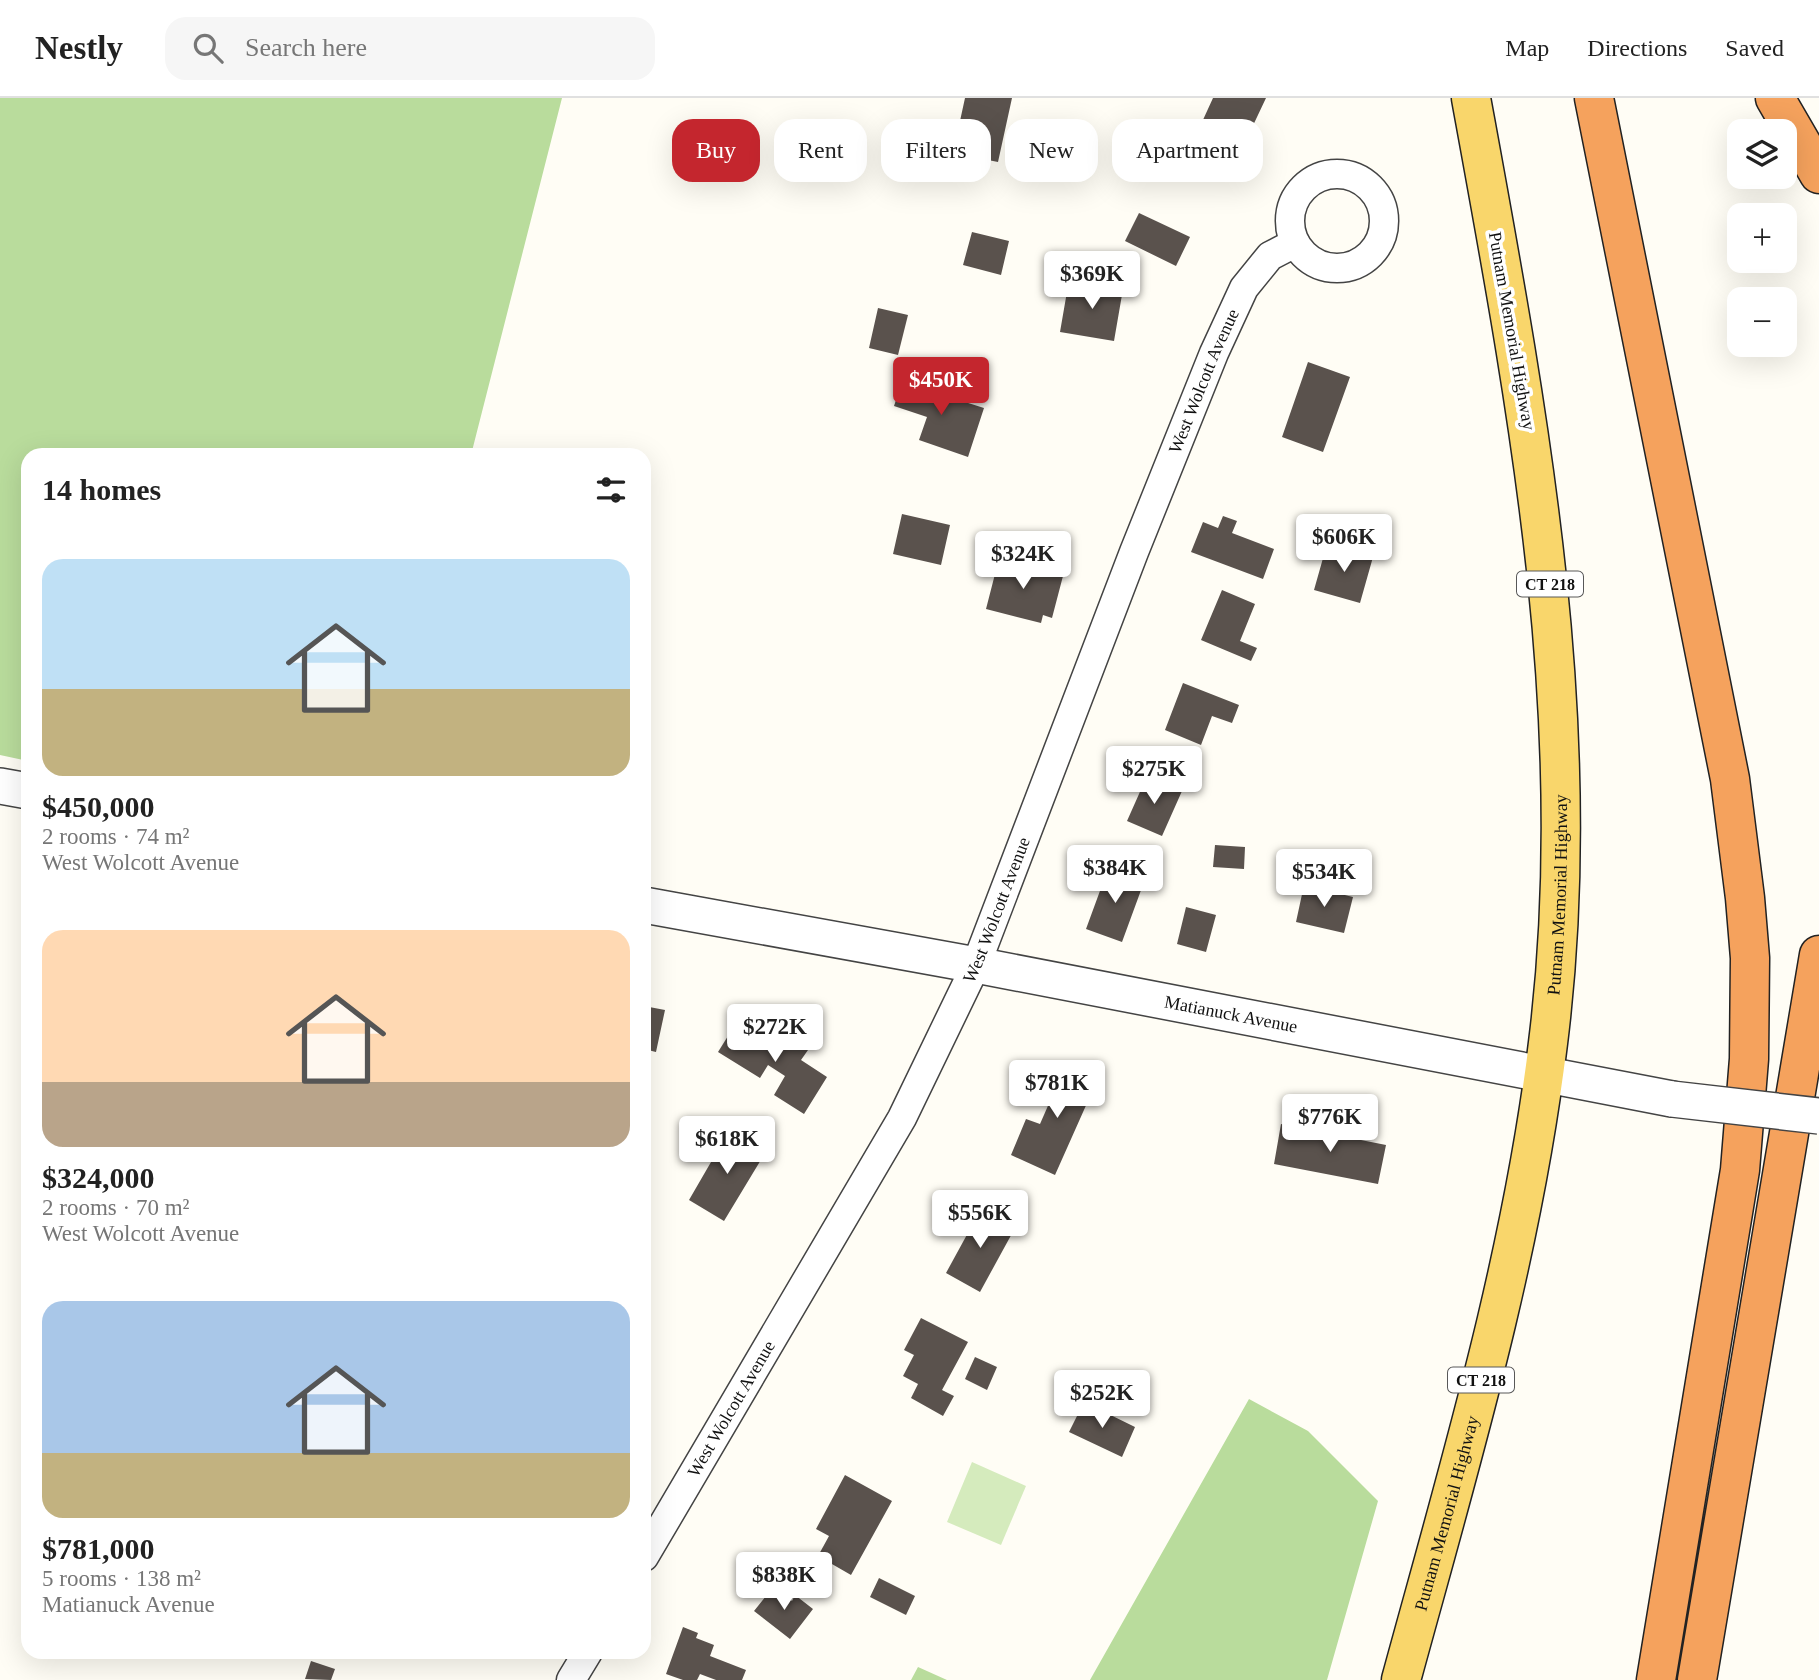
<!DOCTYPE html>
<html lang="en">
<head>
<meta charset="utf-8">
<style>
	:root { --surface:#fff; --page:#f6f6f6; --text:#222; --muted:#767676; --line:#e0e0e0; --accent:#c4262e }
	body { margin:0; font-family:Georgia,serif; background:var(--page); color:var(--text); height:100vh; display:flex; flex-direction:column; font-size:26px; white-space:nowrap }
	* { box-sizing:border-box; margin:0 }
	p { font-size:23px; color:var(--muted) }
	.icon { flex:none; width:38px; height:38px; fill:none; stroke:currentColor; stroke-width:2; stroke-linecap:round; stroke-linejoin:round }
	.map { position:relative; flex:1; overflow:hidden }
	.side { position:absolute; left:21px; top:350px; width:630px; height:1211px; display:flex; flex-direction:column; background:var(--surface); border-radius:21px; box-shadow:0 7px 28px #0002 }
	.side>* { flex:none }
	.guide { position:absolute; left:672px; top:21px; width:665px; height:63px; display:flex; gap:14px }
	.buttons { position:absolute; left:1727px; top:21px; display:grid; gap:14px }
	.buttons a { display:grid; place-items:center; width:70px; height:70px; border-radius:14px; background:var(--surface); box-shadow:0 7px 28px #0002; font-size:35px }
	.price { position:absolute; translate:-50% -60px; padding:0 16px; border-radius:7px; background:#fff; color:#222; font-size:23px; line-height:46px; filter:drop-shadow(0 2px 4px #0008) }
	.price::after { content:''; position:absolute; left:50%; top:42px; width:21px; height:16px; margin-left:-10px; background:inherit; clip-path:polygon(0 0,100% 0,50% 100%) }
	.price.active { background:var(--accent); color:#fff }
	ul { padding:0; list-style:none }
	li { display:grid; align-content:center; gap:14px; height:371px; padding:0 21px }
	li span { display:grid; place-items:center; height:217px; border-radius:21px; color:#555 }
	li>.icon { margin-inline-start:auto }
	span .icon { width:126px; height:126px; fill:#fffc; stroke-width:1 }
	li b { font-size:30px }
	h2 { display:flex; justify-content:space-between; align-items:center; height:84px; padding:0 21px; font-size:30px }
	.tag { padding:0 24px; border-radius:21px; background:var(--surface); box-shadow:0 7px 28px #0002; font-size:24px; line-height:63px }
	.tag.active { background:var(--accent); color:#fff }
	header { display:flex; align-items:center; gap:42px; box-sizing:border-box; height:98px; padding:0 35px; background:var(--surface); border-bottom:2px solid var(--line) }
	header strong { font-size:33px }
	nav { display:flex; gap:38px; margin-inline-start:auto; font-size:24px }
	.search { width:490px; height:63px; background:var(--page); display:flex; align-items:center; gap:18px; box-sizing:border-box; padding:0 24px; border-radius:21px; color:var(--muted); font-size:26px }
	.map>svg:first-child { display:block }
	.green { fill:#d5ebbd }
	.forest { fill:#b9dc9c }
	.building { fill:#5a524d }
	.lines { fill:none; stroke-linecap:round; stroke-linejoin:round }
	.minor-casing { stroke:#444; stroke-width:31 }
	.tertiary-casing { stroke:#444; stroke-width:38 }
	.primary-casing { stroke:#222; stroke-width:41 }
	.motorway-casing { stroke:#222; stroke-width:41 }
	.minor { stroke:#fff; stroke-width:28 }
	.tertiary { stroke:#fff; stroke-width:35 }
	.primary { stroke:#f9d66b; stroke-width:38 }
	.motorway { stroke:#f5a25d; stroke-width:38 }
	.tertiary-bridge-casing { stroke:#444; stroke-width:38; stroke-linecap:butt }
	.tertiary-bridge { stroke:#fff; stroke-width:35 }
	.labels { text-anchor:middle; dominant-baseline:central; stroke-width:7; stroke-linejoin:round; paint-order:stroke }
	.shield { fill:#fff; stroke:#585858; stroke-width:2 }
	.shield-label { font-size:16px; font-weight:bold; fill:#111 }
	.street-label { font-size:18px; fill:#111; stroke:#fff }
</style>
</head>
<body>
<header>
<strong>Nestly</strong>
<div class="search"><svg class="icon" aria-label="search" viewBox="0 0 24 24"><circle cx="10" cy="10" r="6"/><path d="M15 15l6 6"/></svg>Search here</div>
<nav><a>Map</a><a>Directions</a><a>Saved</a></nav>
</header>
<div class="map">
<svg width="1819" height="1582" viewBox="0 0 1819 1582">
	<rect width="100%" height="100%" fill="#fffdf5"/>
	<!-- green -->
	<path class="green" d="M972 1364 1026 1388 1001 1447 947 1424Z"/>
	<!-- forest -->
	<path class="forest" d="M0 0H562L471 357H28V663L0 657Z
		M1249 1301 1308 1333 1378 1403 1327 1582H1090Z
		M918 1569 947 1582H911Z"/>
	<!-- building -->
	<path class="building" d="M965 0H1012L998 64 953 55Z
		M1213 0H1266L1240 55 1197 35Z
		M1139 115 1190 139 1176 168 1125 143Z
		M972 134 1009 143 1001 177 963 167Z
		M1069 182 1123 191 1114 243 1060 234Z
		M878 210 908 217 898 257 869 250Z
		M1308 264 1350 279 1323 354 1282 339Z
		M904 278 928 286 927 292 984 310 968 359 919 342 927 319 894 308Z
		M902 416 950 427 941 467 893 456Z
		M1223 418 1237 423 1232 435 1274 451 1263 481 1191 454 1203 424 1218 430Z
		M1327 446 1373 459 1360 505 1314 492Z
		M994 461 1063 478 1052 520 1043 517 1041 525 986 511 995 476 990 475Z
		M1222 492 1255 506 1240 543 1257 550 1251 563 1201 542Z
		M1183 585 1239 607 1232 625 1212 618 1201 647 1165 632Z
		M1147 678 1182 693 1162 738 1127 723Z
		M1215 747 1245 749 1244 771 1213 769Z
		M1108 771 1144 784 1122 844 1086 831Z
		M1304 787 1353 799 1344 835 1296 824Z
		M1186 809 1216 817 1206 854 1177 846Z
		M644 908 665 912 656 954 644 951Z
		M738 922 777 947 784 936 808 952 801 962 827 979 804 1016 774 997 785 978 768 967 760 980 718 954Z
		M1068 962 1100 976 1055 1077 1011 1057 1026 1021 1040 1026Z
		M1281 1026 1386 1047 1378 1086 1274 1066Z
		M729 1033 765 1055 724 1123 689 1102Z
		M981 1111 1015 1130 980 1194 946 1175Z
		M921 1220 968 1244 942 1292 954 1298 943 1318 911 1300 918 1286 903 1278 914 1257 904 1252Z
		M975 1259 997 1269 987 1292 965 1281Z
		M1084 1304 1135 1329 1122 1359 1069 1334Z
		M845 1377 892 1403 851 1477 818 1458 829 1438 816 1431Z
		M879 1480 915 1498 906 1517 870 1499Z
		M774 1488 792 1503 795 1497 813 1511 790 1541 754 1513Z
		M683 1529 698 1535 696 1540 714 1547 710 1558 746 1572 742 1582H716L700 1576 697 1582H683L666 1576Z
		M311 1563 335 1571 331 1582 305 1581Z"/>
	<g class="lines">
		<!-- minor casing -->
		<g class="minor-casing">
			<g id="minor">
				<circle cx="1337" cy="123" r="47"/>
				<path id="s1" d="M644 1459 902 1020 976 867 1134 454 1214 255 1244 190 1270 158 1295 145"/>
				<path d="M571 1582 588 1554"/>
			</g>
		</g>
		<!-- tertiary casing -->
		<g class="tertiary-casing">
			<g id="tertiary">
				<path d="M0 688 28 693"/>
				<path id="s2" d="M644 807 976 867 1672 1001"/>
			</g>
		</g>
		<!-- primary casing -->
		<g class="primary-casing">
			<g id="primary">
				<path id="s3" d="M1401 1582C1458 1373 1522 1161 1548 945 1588 627 1528 312 1471 0"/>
			</g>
		</g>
		<!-- motorway casing -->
		<g class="motorway-casing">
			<path id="motorway" d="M1594 0 1730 681 1745 800 1750 860 1749 961 1740 1072 1656 1582
				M1775 0 1819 76
				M1697 1582 1819 857"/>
		</g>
		<!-- minor -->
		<use href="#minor" class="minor"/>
		<!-- tertiary -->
		<use href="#tertiary" class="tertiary"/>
		<!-- primary -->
		<use href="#primary" class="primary"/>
		<!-- motorway -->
		<use href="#motorway" class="motorway"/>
		<!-- tertiary-bridge casing -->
		<g class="tertiary-bridge-casing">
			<path id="tertiary-bridge" d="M1672 1001 1819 1018"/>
		</g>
		<!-- tertiary-bridge -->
		<use href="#tertiary-bridge" class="tertiary-bridge"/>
	</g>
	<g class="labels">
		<!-- shield labels -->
		<g class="shield">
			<rect x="1517" y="473.5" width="66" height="25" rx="5"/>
			<rect x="1448" y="1269.5" width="66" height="25" rx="5"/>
		</g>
		<g class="shield-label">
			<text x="1550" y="486">CT 218</text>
			<text x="1481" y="1282">CT 218</text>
		</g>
		<!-- street labels -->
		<g class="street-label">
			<text transform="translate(1512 233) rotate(80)">Putnam Memorial Highway</text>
			<text stroke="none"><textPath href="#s1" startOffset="1306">West Wolcott Avenue</textPath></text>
			<text stroke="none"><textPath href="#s3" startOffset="803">Putnam Memorial Highway</textPath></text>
			<text stroke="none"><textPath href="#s1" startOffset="738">West Wolcott Avenue</textPath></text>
			<text stroke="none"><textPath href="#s2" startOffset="597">Matianuck Avenue</textPath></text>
			<text stroke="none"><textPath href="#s1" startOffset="172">West Wolcott Avenue</textPath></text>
			<text stroke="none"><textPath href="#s3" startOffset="173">Putnam Memorial Highway</textPath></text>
		</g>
	</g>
</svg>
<div class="buttons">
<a><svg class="icon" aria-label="layers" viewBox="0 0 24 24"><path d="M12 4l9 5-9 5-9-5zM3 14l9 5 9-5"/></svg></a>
<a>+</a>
<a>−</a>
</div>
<b class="price" style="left:1092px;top:213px">$369K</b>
<b class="price active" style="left:941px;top:319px">$450K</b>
<b class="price" style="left:1344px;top:476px">$606K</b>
<b class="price" style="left:1023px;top:493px">$324K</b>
<b class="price" style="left:1154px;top:708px">$275K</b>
<b class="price" style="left:1115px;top:807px">$384K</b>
<b class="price" style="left:1324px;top:811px">$534K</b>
<b class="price" style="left:775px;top:966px">$272K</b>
<b class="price" style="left:1057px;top:1022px">$781K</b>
<b class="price" style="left:1330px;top:1056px">$776K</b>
<b class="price" style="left:727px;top:1078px">$618K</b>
<b class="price" style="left:980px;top:1152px">$556K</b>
<b class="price" style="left:1102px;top:1332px">$252K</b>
<b class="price" style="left:784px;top:1514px">$838K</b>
<div class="guide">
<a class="tag active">Buy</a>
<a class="tag">Rent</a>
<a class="tag">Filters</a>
<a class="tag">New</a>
<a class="tag">Apartment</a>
</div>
<section class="side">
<h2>14 homes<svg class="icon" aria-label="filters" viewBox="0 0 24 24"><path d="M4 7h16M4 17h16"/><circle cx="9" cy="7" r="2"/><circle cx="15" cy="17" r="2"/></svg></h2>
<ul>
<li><span style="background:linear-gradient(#bfe0f5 60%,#c2b280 0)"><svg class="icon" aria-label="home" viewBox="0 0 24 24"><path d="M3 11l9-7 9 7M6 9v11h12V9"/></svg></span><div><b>$450,000</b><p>2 rooms · 74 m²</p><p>West Wolcott Avenue</p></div></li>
<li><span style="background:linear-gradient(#ffd9b3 70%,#b9a48a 0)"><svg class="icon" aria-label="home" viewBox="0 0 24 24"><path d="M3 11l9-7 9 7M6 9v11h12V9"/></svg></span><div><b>$324,000</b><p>2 rooms · 70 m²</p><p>West Wolcott Avenue</p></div></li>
<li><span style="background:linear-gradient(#a9c7e8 70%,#c2b280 0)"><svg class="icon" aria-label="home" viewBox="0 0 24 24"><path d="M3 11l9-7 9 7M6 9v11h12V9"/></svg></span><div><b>$781,000</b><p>5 rooms · 138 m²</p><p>Matianuck Avenue</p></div></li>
</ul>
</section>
</div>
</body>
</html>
